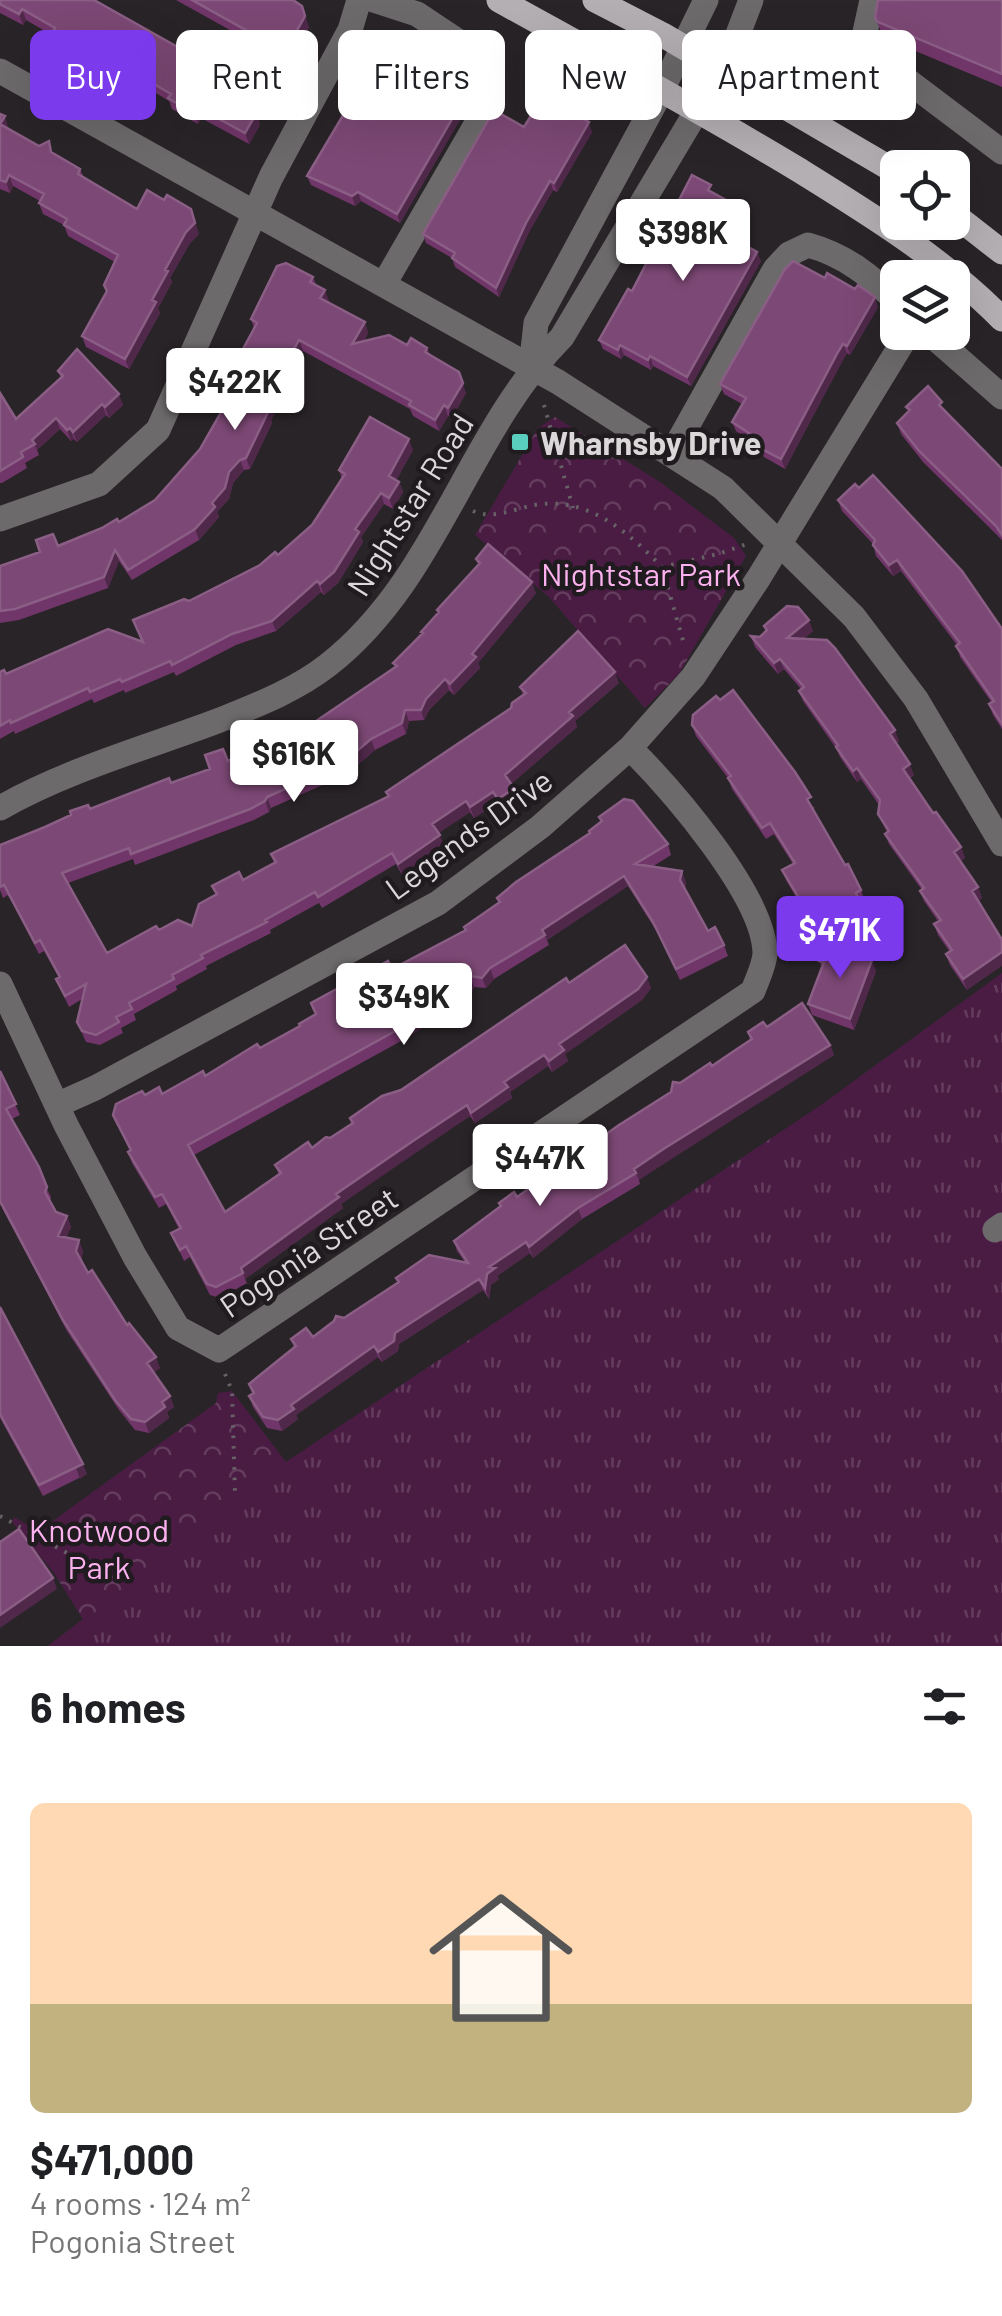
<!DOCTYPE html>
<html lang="en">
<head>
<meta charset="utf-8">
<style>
	:root { --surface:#fff; --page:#f2f2f2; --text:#202124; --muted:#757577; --accent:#7c3aed }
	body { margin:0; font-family:Barlow,sans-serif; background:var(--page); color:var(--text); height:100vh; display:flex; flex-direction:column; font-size:38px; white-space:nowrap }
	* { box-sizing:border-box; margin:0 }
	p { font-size:32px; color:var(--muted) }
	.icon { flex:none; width:55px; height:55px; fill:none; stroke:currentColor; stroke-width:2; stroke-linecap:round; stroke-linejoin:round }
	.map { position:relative; height:1646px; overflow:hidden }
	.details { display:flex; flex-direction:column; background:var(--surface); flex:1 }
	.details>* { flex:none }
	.hud { position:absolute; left:30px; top:30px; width:942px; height:90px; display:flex; gap:20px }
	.tools { position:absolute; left:880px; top:150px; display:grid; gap:20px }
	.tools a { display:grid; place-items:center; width:90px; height:90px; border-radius:15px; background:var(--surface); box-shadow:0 10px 40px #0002; font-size:50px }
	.price { position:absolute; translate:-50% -85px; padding:0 22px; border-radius:10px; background:#fff; color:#222; font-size:32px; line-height:65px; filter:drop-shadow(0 2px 5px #0008) }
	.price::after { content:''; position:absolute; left:50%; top:60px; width:30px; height:22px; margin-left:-15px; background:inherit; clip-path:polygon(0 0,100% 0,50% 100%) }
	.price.active { background:var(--accent); color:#fff }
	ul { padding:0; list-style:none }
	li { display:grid; align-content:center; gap:20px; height:530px; padding:0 30px }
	li span { display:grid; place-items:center; height:310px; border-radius:15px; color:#555 }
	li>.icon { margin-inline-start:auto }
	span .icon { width:180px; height:180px; fill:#fffc; stroke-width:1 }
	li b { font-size:42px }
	h2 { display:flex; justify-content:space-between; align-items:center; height:120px; padding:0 30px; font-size:42px }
	.tag { padding:0 35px; border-radius:15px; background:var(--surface); box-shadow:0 10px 40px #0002; font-size:35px; line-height:90px }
	.tag.active { background:var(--accent); color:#fff }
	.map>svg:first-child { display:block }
	.grass { fill:url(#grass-tufts) }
	.forest { fill:url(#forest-crowns) }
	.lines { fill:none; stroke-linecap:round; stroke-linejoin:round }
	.path { stroke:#676266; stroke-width:4; stroke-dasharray:2.5 8; stroke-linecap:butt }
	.minor { stroke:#6d6a6c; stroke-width:25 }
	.major { stroke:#b4afb3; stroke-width:25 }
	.wall { fill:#713669 }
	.shaded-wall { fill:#4f284a }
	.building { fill:#7c4875; stroke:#8b5e85; stroke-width:2.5 }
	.poi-dot { fill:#5acebe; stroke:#1f1b1e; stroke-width:4 }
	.labels { text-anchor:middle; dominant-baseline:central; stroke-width:9; stroke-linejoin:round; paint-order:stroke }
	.poi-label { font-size:32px; font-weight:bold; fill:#dbd8da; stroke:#1f1b1e; text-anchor:start }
	.street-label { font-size:32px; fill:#dbd8da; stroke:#1f1b1e }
	.park-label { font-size:32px; fill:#fdb2f0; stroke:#1f1b1e }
</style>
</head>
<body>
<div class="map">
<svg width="1002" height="1646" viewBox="0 0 1002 1646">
	<defs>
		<pattern id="grass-tufts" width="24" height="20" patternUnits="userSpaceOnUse" patternTransform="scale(2.5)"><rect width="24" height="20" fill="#4a1c44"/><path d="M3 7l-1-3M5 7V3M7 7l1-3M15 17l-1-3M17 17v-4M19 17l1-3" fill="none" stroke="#643c5e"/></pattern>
		<pattern id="forest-crowns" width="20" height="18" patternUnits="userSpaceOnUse" patternTransform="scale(2.5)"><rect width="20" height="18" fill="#4a1c44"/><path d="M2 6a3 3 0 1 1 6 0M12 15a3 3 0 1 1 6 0" fill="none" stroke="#643c5e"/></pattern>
	</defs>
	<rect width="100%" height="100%" fill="#292428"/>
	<!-- grass -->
	<path class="grass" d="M1002 973V1646H48L286 1462 821 1105Z"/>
	<!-- forest -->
	<path class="forest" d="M555 417 660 482 734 538 746 556 679 674 645 708 549 597 475 535 538 428Z
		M232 1391 286 1462 84 1621 54 1573 12 1522 14 1517 34 1529 43 1528 216 1403 218 1393Z"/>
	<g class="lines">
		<!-- path -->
		<path class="path" d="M544 405 573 508
			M473 511C492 520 514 509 534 505 588 496 628 532 662 567L718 554 747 544
			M662 567 684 644
			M225 1374 232 1391 235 1494
			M0 1516 116 1580"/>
		<!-- minor -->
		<path class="minor" d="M374 0 417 14 489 62 492 86 481 116 384 284
			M872 0 864 37 875 56 1002 152
			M0 71 558 382 723 488 854 617 916 699 1002 844
			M928 332 1002 397
			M531 368 536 323 662 90 706 0
			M672 453 775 269 789 254 808 245C845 255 871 276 898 303
			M0 519 99 484 158 430 271 177 350 30 359 0
			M0 808C69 769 146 748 220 720 257 705 296 690 328 665 438 579 467 433 562 337L698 109 735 42 751 0
			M0 984 66 1125 135 1257 178 1328 219 1350 753 991C757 980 764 966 765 954 765 896 670 788 630 748
			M57 1105 95 1088 438 903 540 827 630 748 693 677 758 579 909 332
			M995 1230 1002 1225"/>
		<!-- major -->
		<path class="major" d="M499 0C600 56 700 110 799 170 870 214 943 259 1002 319
			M595 0 663 35 898 173
			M952 213 1002 252"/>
	</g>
	<!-- wall -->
	<path class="wall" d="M0 0 261 94 265 105 258 119 260 125 249 144 201 118 198 124 172 109 169 101 144 86 141 92 113 77 110 68 84 53 82 58 56 44 52 35 26 20 23 25 0 13Z
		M176 0H293L309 27 289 63Z
		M1002 0V87L884 38 875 18Z
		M406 43 409 50 431 62 434 70 465 88 469 98 466 109 400 223 361 201 355 206 311 185 307 176 378 55 376 51Z
		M0 114 8 127V129L80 169 84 178 137 209 199 234 190 243 170 278 172 282 158 308 160 313 129 369 86 347 82 336 107 291 115 262 68 236 64 225 43 214 39 203 40 201 13 186 10 193 0 189Z
		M524 127 592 132 557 192 553 190 529 232 499 297 455 267 452 258 426 243 423 234Z
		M713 192 735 205 739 214 728 236 761 261 691 386 653 366 651 370 624 355 621 359 603 349 599 340 632 291Z
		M313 277 316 285 329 301 328 302 365 322 368 333 364 341 427 348 430 355 466 393 452 418 448 416 439 431 413 416 410 409 303 351 285 384 287 390 271 420 272 423 250 469 244 470 233 483 229 499 217 512 219 517 199 540 132 580 119 561 108 588 19 620 0 623V566L119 522 155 500 200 449 224 407 233 385 229 375 254 328 251 319Z
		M878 307 850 355 847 353 841 362 785 469 764 457 760 448 736 431 732 422 742 404 724 394 720 384Z
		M58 371 123 405 109 418 106 415 77 442 74 439 71 441 60 429 37 450 39 455 25 463 27 468 2 483H0V393L16 419 61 378Z
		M906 407 946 413 1002 469V540L923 462 901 434 897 423 908 412Z
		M413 450 396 480 399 482 403 492 393 509 384 504 361 537 363 542 338 583 324 595 321 592 276 631 236 645 176 676 174 672 125 693 124 690 94 703 92 699 15 734 14 731 0 739V672L6 674 142 642 189 601 278 555 312 525 342 479 339 470Z
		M838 500 1002 629V729L993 715 989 704 992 703 960 657 957 645 901 571 893 576 876 556 873 544 842 511Z
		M476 559 536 593 478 663 480 668 454 695 449 690 430 709 424 720 409 721 406 734 375 750 347 774 271 808 269 812 254 820 135 865 133 859 68 883 107 953 159 930 192 926 216 895 212 886 243 880 274 863 271 854 388 796 386 792 511 708 523 695 520 687 619 683 575 721 577 727 511 784 518 799 502 810 497 803 474 818 470 812 438 833 444 846 402 875 396 864 322 908 319 903 270 930 271 933 206 966 207 969 176 986 177 990 134 1014 136 1020 121 1028 123 1033 100 1045 86 1042 77 1022 82 999 69 1007 56 979 59 978 44 951 39 954 8 895 3 898 0 890V845L90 809 210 769 303 730 395 667 393 663 422 634 421 632 438 613 437 610 478 565Z
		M764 626 813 631 803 639 899 741 896 743 914 775 910 778 933 813 961 847 965 858 960 861 978 887 982 898 978 901 967 990 950 965 946 954 950 952 938 935 934 924 938 921 924 901 920 891 922 890 889 844 885 834 887 832 878 814 879 805 861 779 857 782 840 757 836 748 803 701 799 691 801 689 784 669 778 674 755 647 751 636 760 637 766 631Z
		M692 725 815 808 813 809 861 890 865 901 861 903 869 927 863 940 841 949 876 971 854 1030 812 1015 808 1004 822 968 819 961 826 943 816 915 809 919 786 880 782 870 793 864 774 834 766 839 732 789 728 778 696 736Z
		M599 817 668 844 671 855 652 867 686 882 685 889 708 931 724 945 728 956 680 980 657 932 628 886 547 940 549 945 494 979 486 988 474 987 470 997 458 1000 437 1011 439 1017 403 1040 194 1155 225 1212 279 1175 275 1165 330 1138 352 1124 350 1118 401 1090 569 983 651 988 642 1000 565 1054 568 1061 552 1072 548 1066 510 1092 512 1098 475 1123 470 1116 417 1151 341 1204 343 1208 245 1279 247 1283 220 1298 210 1295 190 1257 184 1261 171 1233 179 1229 166 1204 159 1208 132 1163 128 1152 130 1151 113 1115 145 1095 162 1094 205 1076 260 1048 300 1026 315 1014 311 1003 392 969 465 930 499 903 497 898 590 834 601 822Z
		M767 1027 830 1045 834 1055 669 1159 639 1180 640 1184 582 1219 533 1258 530 1253 497 1276 499 1279 491 1285 489 1299 483 1290 399 1344 398 1351 382 1362 378 1357 296 1415 298 1419 282 1431 267 1428 253 1407 249 1396 252 1394 249 1384 294 1348 291 1339 313 1337 398 1283 396 1278 465 1262 457 1251 454 1241 500 1207 499 1203 517 1197 671 1092 680 1083 712 1066 750 1040 748 1032Z
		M0 1071 20 1115 12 1119 51 1197 50 1201 56 1212 67 1216 71 1227 66 1238 83 1251 81 1260 88 1273 160 1368 154 1372 170 1396 174 1407 167 1412 169 1418 149 1433 135 1430 119 1410 67 1331 0 1204Z
		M0 1307 87 1474 43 1496 0 1418Z"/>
	<!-- shaded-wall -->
	<path class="shaded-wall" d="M302 6 309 27 289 63 285 52Z
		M22 9 26 20 23 25 19 14Z
		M80 42 84 53 82 58 78 47Z
		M140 76 144 86 141 92 137 81Z
		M465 88 469 98 466 109 400 223 397 214Z
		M261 94 265 105 258 119 260 125 249 144 245 133 252 112Z
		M197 107 201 118 198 124 194 113Z
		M5 116 8 127 4 135 0 124Z
		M589 122 592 132 557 192 554 183Z
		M9 175 13 186 10 193 6 182Z
		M550 181 553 190 529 232 499 297 496 288 526 223Z
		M358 192 361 201 355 206 352 196Z
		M735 205 739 214 725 242 722 232Z
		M191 209 199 234 190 243 170 278 172 282 158 308 160 313 129 369 125 359 152 300Z
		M757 252 761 261 691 386 687 377Z
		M325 290 329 301 324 308 320 298Z
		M875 297 878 307 850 355 847 346Z
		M365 322 368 333 356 355 352 344Z
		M299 340 303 351 285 384 287 390 271 420 272 423 250 469 246 458 279 377Z
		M843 344 847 353 785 469 781 459Z
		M620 345 624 355 621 359 618 350Z
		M650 356 653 366 651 370 648 360Z
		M459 372 466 393 452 418 448 408Z
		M119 394 123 405 109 418 105 407Z
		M102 404 106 415 77 442 73 432Z
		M444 405 448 416 439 431 435 420Z
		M56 418 60 429 37 450 32 440Z
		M70 428 74 439 71 441 67 430Z
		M409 439 413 450 393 487 389 476Z
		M240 460 244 470 233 483 229 499 217 512 219 517 199 540 195 529 212 503 229 472Z
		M399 482 403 492 393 509 389 498Z
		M381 493 384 504 361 537 363 542 338 583 324 595 320 584Z
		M115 550 119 561 108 588 104 577Z
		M897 560 901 571 893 576 889 565Z
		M317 581 321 592 276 631 272 621Z
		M532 582 536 593 478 663 480 668 454 695 450 684 472 654Z
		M809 620 813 631 791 649 787 638Z
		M780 659 784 669 778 674 774 663Z
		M615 672 619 683 575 721 577 727 509 786 505 775 569 712Z
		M445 679 449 690 430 709 424 720 421 710 426 699Z
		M405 710 409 721 406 734 402 723Z
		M895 730 899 741 894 744 890 734Z
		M371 739 375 750 347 774 343 763Z
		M910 764 914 775 907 779 903 769Z
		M857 768 861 779 857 782 853 771Z
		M514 788 518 799 502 810 498 799Z
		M493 792 497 803 474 818 470 807Z
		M267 797 271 808 269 812 265 801Z
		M466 801 470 812 436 835 432 824Z
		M440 835 444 846 402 875 398 864Z
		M961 847 965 858 958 863 954 852Z
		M682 871 686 882 684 891 680 880Z
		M624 876 628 886 547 940 542 930Z
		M978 887 982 898 976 902 972 891Z
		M865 916 869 927 863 940 859 929Z
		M1002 952V966L967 990 963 979Z
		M872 960 876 971 854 1030 850 1019Z
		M490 968 494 979 486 988 482 978Z
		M470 976 474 987 470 997 466 986Z
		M647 977 651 988 642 1000 565 1054 568 1061 552 1072 549 1061 559 1044Z
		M436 1006 439 1017 403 1040 399 1029Z
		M830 1045 834 1055 639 1180 634 1169 665 1148Z
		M544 1055 548 1066 510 1092 512 1098 475 1123 471 1113 504 1082Z
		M467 1105 470 1116 341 1204 343 1208 245 1279 241 1268 336 1194Z
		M578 1208 582 1219 533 1258 529 1247Z
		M67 1216 71 1227 62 1247 58 1236Z
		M79 1240 83 1251 80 1262 76 1251Z
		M526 1242 530 1253 497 1276 499 1279 491 1285 489 1299 485 1288 487 1274 489 1267Z
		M479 1279 483 1290 399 1344 398 1351 382 1362 378 1352 395 1333Z
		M374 1346 378 1357 296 1415 298 1419 282 1431 278 1420 291 1405Z
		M156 1357 160 1368 151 1374 147 1363Z
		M170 1396 174 1407 167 1412 169 1418 149 1433 145 1422 162 1402Z
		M83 1464 87 1474 80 1479 76 1468Z
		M53 1578 57 1589 0 1628V1615Z"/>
	<!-- building -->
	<path class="building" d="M0 0H94L261 94 252 112 256 114 245 133 197 107 194 113 168 98 171 94 140 76 137 81 109 66 113 61 80 42 78 47 52 33 55 28 22 9 19 14 0 4Z
		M192 0H293L302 6 305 16 285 52Z
		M878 0H1002V74L878 22 875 18Z
		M387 32 406 43 404 47 431 62 428 67 465 88 463 100 397 214 358 192 352 196 307 176 380 53 376 51Z
		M540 101 567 116 570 112 589 122 554 183 550 181 526 223 496 288 452 258 455 253 423 234 494 110 524 127Z
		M0 114 5 116 0 124 39 146 49 141 51 152 80 169 78 174 137 209 147 190 164 200 167 195 191 209 195 223 186 232 165 270 168 271 152 300 156 302 125 359 82 336 107 291 104 285 118 255 64 225 67 219 39 203 44 194 9 175 6 182 0 180Z
		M692 175 711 185 708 190 735 205 722 232 757 252 687 377 650 356 648 360 620 345 618 350 599 340 628 289 632 291Z
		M793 261 825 278 827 273 855 289 858 285 875 297 847 346 843 344 838 352 781 459 760 448 763 442 732 422 746 398 720 384 785 269Z
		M286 263 313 277 310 282 325 290 320 298 365 322 352 344 389 335 407 345 411 338 427 348 425 352 459 372 463 383 448 408 444 405 435 420 409 405 411 401 299 340 279 377 283 379 266 411 268 412 246 458 240 460 229 472 225 488 212 503 215 507 195 529 128 570 115 550 104 577 15 609 0 611V566L40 552 36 540 53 534 58 546 102 528 117 519 119 522 155 500 200 449 224 407 222 403 236 379 229 375 257 323 251 319 277 266Z
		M77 349 119 394 105 407 102 404 73 432 70 428 67 430 56 418 32 440 35 444 21 452 23 457 0 471V393L16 419 63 376 58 371Z
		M928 386 942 402 939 405 1002 469V535L996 526 919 451 897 423 910 410 906 407Z
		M370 417 409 439 389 476 399 482 389 498 381 493 355 529 359 532 334 572 320 584 317 581 272 621 232 634 172 665 170 661 122 682 120 679 90 692 88 688 11 723 10 720 0 726V672L4 670 6 674 108 629 143 642 133 620 184 599 189 601 260 565 275 552 278 555 312 525 345 474 339 470Z
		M873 475 962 571 1002 629V724L989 704 994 701 956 646 960 643 897 560 889 565 873 545 875 540 838 500 855 484 859 488Z
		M488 544 532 582 472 654 476 657 450 684 445 679 426 699 421 710H405L402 723 371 739 343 763 267 797 265 801 250 809 131 854 129 848 62 873 107 953 156 926 159 930 178 920 192 926 199 904 217 894 212 886 239 872 243 880 276 862 271 854 389 796 386 792 511 708 512 703 526 693 520 687 578 631 615 672 569 712 573 716 505 775 514 788 498 799 493 792 470 807 466 801 432 824 440 835 398 864 392 853 318 897 315 892 265 920 267 922 201 955 203 958 172 975 174 979 129 1003 132 1009 116 1017 119 1022 96 1035 82 1031 77 1022 86 984 65 996 56 979 60 977 40 940 35 943 4 885 0 887V845L45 827 71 815 70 811 88 805 90 809 169 778 171 783 210 769 205 755 223 749 228 761 303 730 397 666 393 663 423 633 421 632 439 612 437 610 480 563 476 559Z
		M787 606 798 607 809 620 787 638 827 640 835 648 895 730 890 734 910 764 903 769 933 813 936 812 961 847 954 852 978 887 972 891 1002 940V952L963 979 946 954 952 950 934 924 941 920 920 891 924 888 885 834 889 831 878 814 880 800 857 768 853 771 836 747 838 745 799 691 804 687 780 659 774 663 751 636 760 637 767 630 764 626Z
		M733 690 795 772 811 797 807 799 845 865 848 864 861 890 856 893 865 916 859 929 826 942 812 904 805 908 782 870 795 863 770 823 762 828 728 778 731 776 692 725 693 715 716 696 720 700Z
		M624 799 633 801 668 844 635 864 682 871 680 880 708 931 715 927 724 945 676 969 653 922 624 876 542 930 545 935 490 968 482 978 470 976 466 986 454 989 432 1001 436 1006 399 1029 188 1145 225 1212 281 1173 275 1165 308 1142 312 1148 326 1137 330 1138 353 1123 350 1118 382 1096 401 1090 566 978 569 983 625 945 647 977 638 989 559 1044 564 1050 549 1061 544 1055 504 1082 508 1087 471 1113 467 1105 413 1141 336 1194 339 1197 241 1268 243 1273 216 1287 207 1284 186 1246 180 1250 171 1233 181 1228 162 1194 155 1197 128 1152 131 1150 113 1115 116 1104 142 1091 145 1095 159 1087 162 1094 203 1071 205 1076 257 1044 260 1048 300 1026 299 1024 316 1014 311 1003 388 961 392 969 466 930 464 927 500 902 497 898 516 882 590 833 589 831 602 821 599 817Z
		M826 943 872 960 850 1019 808 1004 824 962 819 961Z
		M802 1003 830 1045 665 1148 634 1169 636 1173 578 1208 529 1247 526 1242 489 1267 495 1268 487 1274 485 1288 479 1279 395 1333 394 1341 378 1352 374 1346 291 1405 294 1409 278 1420 263 1417 249 1396 254 1393 249 1384 296 1346 291 1339 306 1328 313 1337 334 1321 336 1316 344 1318 399 1282 396 1278 429 1255 468 1263 454 1241 501 1206 499 1203 514 1192 517 1197 619 1125 671 1092 673 1082 680 1083 710 1063 712 1066 731 1053 752 1039 748 1032 763 1022 767 1027Z
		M0 1071 16 1104 6 1109 39 1167 47 1187 45 1192 56 1212 67 1216 58 1236 79 1240 76 1251 88 1273 92 1270 127 1325 129 1323 156 1357 147 1363 170 1396 162 1402 165 1407 145 1422 131 1419 115 1400 63 1320 0 1201Z
		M0 1307 83 1464 39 1485 0 1414Z
		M19 1529 53 1578 0 1615V1542Z"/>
	<!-- markers -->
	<rect class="poi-dot" x="510" y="432" width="20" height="20" rx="5"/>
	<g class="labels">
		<!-- poi labels -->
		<g class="poi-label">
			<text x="540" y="442">Wharnsby Drive</text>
		</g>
		<!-- street labels -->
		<g class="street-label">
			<text transform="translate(409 504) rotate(-58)">Nightstar Road</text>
			<text transform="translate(468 833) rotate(-36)">Legends Drive</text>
			<text transform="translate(308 1251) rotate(-34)">Pogonia Street</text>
		</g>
		<!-- park labels -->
		<g class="park-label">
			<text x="641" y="573">Nightstar Park</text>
			<text x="99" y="1529">Knotwood<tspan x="99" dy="37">Park</tspan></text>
		</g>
	</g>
</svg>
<div class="tools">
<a><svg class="icon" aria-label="locate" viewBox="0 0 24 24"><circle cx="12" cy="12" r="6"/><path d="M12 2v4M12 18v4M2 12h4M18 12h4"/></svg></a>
<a><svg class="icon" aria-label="layers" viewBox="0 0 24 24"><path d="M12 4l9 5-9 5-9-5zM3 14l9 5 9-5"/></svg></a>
</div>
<b class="price" style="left:683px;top:284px">$398K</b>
<b class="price" style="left:235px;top:433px">$422K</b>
<b class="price" style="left:294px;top:805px">$616K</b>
<b class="price active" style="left:840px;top:981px">$471K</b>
<b class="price" style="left:404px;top:1048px">$349K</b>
<b class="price" style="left:540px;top:1209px">$447K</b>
<div class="hud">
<a class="tag active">Buy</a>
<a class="tag">Rent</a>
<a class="tag">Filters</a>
<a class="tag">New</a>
<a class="tag">Apartment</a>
</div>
</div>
<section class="details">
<h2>6 homes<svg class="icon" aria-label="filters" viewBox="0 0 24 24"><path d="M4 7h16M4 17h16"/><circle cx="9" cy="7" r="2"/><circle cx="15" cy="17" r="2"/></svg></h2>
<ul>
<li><span style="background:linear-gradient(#ffd9b3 65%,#c2b280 0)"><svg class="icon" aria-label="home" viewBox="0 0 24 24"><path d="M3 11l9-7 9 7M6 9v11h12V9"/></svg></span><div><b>$471,000</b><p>4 rooms · 124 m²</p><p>Pogonia Street</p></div></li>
</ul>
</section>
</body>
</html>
